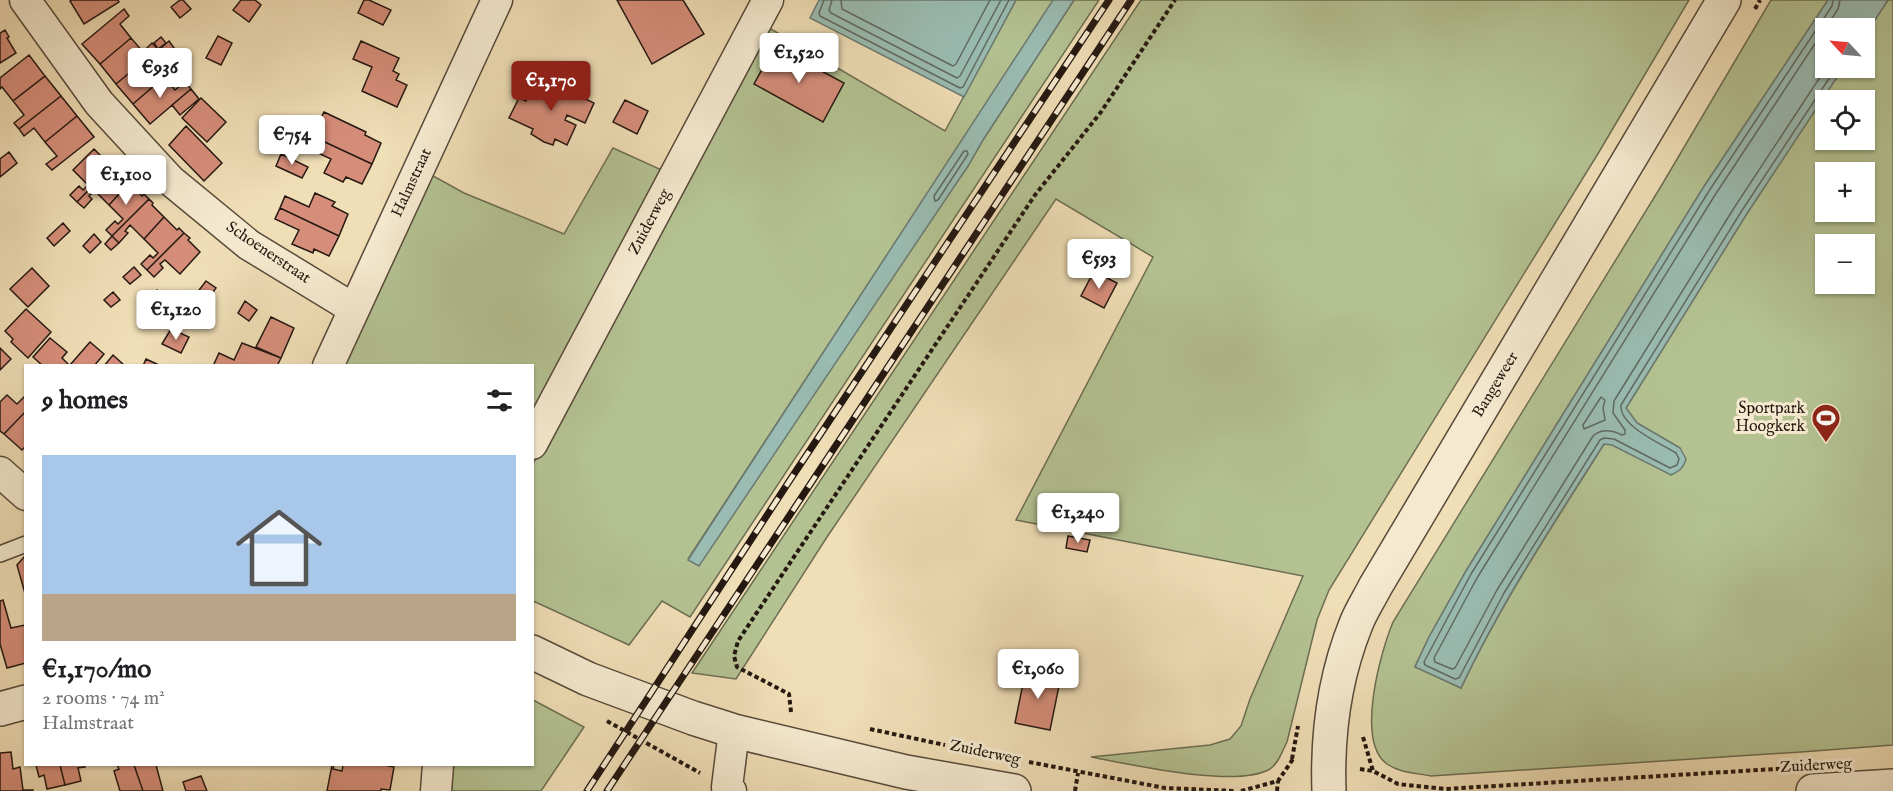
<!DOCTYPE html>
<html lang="en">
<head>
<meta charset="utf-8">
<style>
	:root { --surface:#fff; --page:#f6f6f6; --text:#202124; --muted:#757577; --line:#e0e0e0; --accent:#8f2418 }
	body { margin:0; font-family:"IM FELL English",serif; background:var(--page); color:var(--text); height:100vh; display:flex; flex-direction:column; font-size:22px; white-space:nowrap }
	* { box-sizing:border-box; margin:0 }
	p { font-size:20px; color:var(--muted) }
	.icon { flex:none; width:33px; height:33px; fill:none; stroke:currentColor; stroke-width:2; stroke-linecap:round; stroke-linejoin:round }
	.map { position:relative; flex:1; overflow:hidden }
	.panel { position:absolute; left:24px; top:364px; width:510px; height:402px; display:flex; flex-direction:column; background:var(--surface); border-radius:0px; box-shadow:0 2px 4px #0004 }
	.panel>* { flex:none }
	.needle { width:39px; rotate:296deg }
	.controls { position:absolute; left:1815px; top:18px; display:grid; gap:12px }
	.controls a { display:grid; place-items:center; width:60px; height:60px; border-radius:0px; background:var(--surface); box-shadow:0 2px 4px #0004; font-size:30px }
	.price { position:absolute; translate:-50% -51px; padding:0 14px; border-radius:6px; background:#fff; color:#222; font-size:20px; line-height:39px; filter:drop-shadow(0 2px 3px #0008) }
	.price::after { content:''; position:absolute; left:50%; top:36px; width:18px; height:14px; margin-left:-9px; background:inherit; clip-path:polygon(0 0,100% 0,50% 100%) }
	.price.selected { background:var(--accent); color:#fff }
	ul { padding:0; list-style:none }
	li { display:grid; align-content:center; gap:12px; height:318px; padding:0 18px }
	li+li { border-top:2px solid var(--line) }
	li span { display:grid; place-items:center; height:186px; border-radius:0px; color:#555 }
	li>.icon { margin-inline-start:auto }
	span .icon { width:108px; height:108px; fill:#fffc; stroke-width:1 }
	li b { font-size:26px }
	h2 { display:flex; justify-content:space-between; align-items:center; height:72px; padding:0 18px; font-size:26px }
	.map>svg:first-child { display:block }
	.green { fill:#b4c292; stroke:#6c6d52; stroke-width:1.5; fill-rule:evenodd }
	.water { fill:#9abcb2; stroke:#6b7a72; stroke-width:1.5 }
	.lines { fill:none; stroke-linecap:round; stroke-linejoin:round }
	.shore { stroke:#5f6a62; stroke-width:1.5 }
	.building { fill:#d68e7a; stroke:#241811; stroke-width:1.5 }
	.service-casing { stroke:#574a3a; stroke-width:18 }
	.minor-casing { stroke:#574a3a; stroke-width:33 }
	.tertiary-casing { stroke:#574a3a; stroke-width:36 }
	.path { stroke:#241811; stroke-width:4; stroke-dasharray:4.5 3; stroke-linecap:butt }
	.service { stroke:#f5ead0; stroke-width:15 }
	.minor { stroke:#f5ead0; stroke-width:30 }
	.tertiary { stroke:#f5ead0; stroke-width:33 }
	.rail-casing { stroke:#241811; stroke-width:7 }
	.rail { stroke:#f5ead0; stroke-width:4.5; stroke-dasharray:14; stroke-linecap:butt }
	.labels { text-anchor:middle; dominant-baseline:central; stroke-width:6; stroke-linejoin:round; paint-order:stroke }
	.street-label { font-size:16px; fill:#241811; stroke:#f5ead0 }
	.poi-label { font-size:16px; fill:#241811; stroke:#f5ead0; text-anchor:end }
</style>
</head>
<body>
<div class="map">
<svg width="1893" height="791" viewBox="0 0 1893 791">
	<rect width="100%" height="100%" fill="#f0deb6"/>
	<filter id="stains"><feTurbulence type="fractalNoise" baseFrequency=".00333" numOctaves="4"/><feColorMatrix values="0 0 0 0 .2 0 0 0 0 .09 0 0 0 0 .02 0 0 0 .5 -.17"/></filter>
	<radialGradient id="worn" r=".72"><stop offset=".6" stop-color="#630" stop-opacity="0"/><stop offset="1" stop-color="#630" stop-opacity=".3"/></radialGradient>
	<!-- green -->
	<path class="green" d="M1016 0H1054L688 559 968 166 983 140 1074 0H1099L690 617 662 601 629 645 533 601V464L766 26 945 131Z
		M1141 0H1689L1599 152 1329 590 1317 620 1287 742C1282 751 1279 763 1270 769 1236 789 1130 764 1091 757L1210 745 1230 739 1241 726 1250 699 1303 576 1016 520 1153 257 1056 199 827 537 736 679 692 673Z
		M1771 0H1828L1703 188 1466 571 1429 637 1415 667 1461 688C1501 603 1554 524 1604 444L1680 448 1637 423 1626 408 1746 215 1843 68H1864L1865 35 1888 0H1893V745L1801 752 1431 776C1416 773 1400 773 1387 764 1355 741 1381 651 1393 622L1660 188ZM1826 100H1864V140H1826ZM1826 172H1864V212H1826ZM1826 244H1864V284H1826Z
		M613 148 664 171 533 425 532 366H344L428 173 464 193 564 234Z
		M533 700 584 727 541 791H447L451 765H532Z"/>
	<!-- water -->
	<path class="water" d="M819 0H1016L964 97 810 18Z
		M1053 0H1074L983 140 968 166 699 566 688 560Z
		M1828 0H1888L1865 35 1864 28H1826V68H1843L1746 215 1626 408 1637 423 1680 448 1686 459C1683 469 1679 471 1671 475L1612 445 1604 444C1553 524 1501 603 1461 688L1415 667 1429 637 1466 571 1703 188Z"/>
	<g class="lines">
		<!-- shore -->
		<path class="shore" d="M824 0 819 13 820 16 960 88 963 87 1009 0
			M832 0 829 10 831 13 957 78 960 76 1001 0
			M841 0 842 9 953 66 956 64 990 0
			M1833 0 1832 6 1709 191 1471 574 1424 662 1425 665 1455 679 1459 678 1504 593 1600 440 1604 438 1614 439 1670 468 1677 465 1679 459 1676 453C1660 443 1619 426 1621 405L1741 212 1836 68
			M1826 68 1734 208 1614 401 1613 413 1625 430V434L1622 435C1612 430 1602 428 1593 436L1497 590 1455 668 1452 669 1435 662 1434 658 1477 578 1715 195 1838 9 1840 0
			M964 151H967L968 154 938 200 935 201 934 196Z
			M1601 397 1605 400 1603 408 1605 420 1584 429 1583 425Z"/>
	</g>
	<!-- building -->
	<path class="building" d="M72 0H118L119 2 84 24 70 1Z
		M180 0H183L191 9 180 18 171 7Z
		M241 0H255L261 5 249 22 233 10Z
		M364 0H369L391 10 383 25 358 13Z
		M617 0H683L704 34 652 64Z
		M124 9 129 16 120 24 131 38 100 64 82 44Z
		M5 30 9 37 7 38 16 53 0 63V33Z
		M218 36 232 43 221 65 206 58Z
		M161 37 166 43 158 49 154 43Z
		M131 38 143 52 152 43 158 49 116 84 100 64Z
		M169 41 174 48 167 54 161 48Z
		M361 41 399 58 393 71 399 74 396 80 407 85 397 107 362 91 372 67 353 59Z
		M775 46 844 83 823 122 754 84Z
		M158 49 163 55 153 64 164 77 133 104 116 84Z
		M29 55 45 76 13 101 2 87 0 89V78Z
		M45 76 61 96 19 129 14 123 24 115 13 101Z
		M538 76 594 103 585 123 567 115 565 120 576 125 567 145 555 139 553 145 544 142 531 134 533 129 509 118 519 98 526 101Z
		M164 77 175 90 185 82 191 89 150 124 133 104Z
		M191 89 199 99 180 115 172 105Z
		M61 96 77 116 45 142 34 128 24 136 19 129Z
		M201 98 226 122 207 142 182 118Z
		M625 100 648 111 637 134 613 122Z
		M324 112 366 132 365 135 381 143 372 164 312 136Z
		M77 116 94 137 52 170 46 164 57 156 45 142Z
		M186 126 222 163 204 181 169 145Z
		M299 130 372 164 362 184 346 177 343 182 324 173 331 159 293 141Z
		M94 149 107 162 109 160 114 164 77 202 70 195 79 186 83 190 88 185 73 170Z
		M9 152 17 163 0 177V159Z
		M281 154 308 167 302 178 276 166Z
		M114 164 119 169 117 171 129 183 109 205 95 191 89 196 92 199 84 208 77 202Z
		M129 183 142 196 144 194 149 199 112 236 106 230 115 221 118 224 123 219 109 205Z
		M315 193 335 202 332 206 348 214 339 236 280 208 285 196 309 207Z
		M149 199 153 203 152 205 164 217 144 239 130 225 125 231 128 233 119 243 112 236Z
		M280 208 339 236 329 256 314 249 313 253 292 244 299 230 275 219Z
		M164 217 177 230 179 228 184 233 147 270 141 264 150 255 153 258 158 253 144 239Z
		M63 223 70 231 54 246 47 238Z
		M184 233 190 238 188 240 200 252 180 274 165 260 160 264 163 268 154 277 147 270Z
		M94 234 101 242 90 253 83 246Z
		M112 236 119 243 111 250 105 244Z
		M134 267 141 275 130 284 123 277Z
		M32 268 49 286 28 307 10 289Z
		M1094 271 1117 283 1104 308 1081 296Z
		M206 281 216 288 203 306 193 298Z
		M157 290 169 301 149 321 138 311Z
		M113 292 120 300 111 307 104 300Z
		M245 301 257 310 249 321 238 313Z
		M26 309 51 332 28 358 11 342 13 339 5 331Z
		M271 317 294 328 281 358 256 347Z
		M171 329 189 337 181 353 162 344Z
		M50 338 67 352 62 358 70 366H43L33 357Z
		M90 342 104 354 94 366H71L70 365Z
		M242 343 281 358 277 366H218L214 364 219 353 234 360Z
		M0 348 11 359 0 370Z
		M113 355 125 366H104Z
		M146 359 161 366H143Z
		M7 395 17 404 26 395V411L4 434 0 431V402Z
		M26 411V446L22 450 4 434Z
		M1068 536 1090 540 1087 552 1066 548Z
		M26 555V597L17 565Z
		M3 600 11 628 25 625 26 627V663L7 668 0 644V601Z
		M1026 669 1061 676 1050 730 1015 723Z
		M11 752 13 769 20 767 23 790H33V791H0V753Z
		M36 765H60L65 785 47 789 44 775 39 777Z
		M60 765H84L85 767 78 768 81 781 65 785Z
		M117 765H134L143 791H120L114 771 119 769Z
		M134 765H156L163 791H143Z
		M332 765H334L333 769 342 771 343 765H385L394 767 390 790 381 789V791H327Z
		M201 776 207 791H186L183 782Z"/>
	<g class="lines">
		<!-- service casing -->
		<g class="service-casing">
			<path id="service" d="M0 554 26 544"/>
		</g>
		<!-- minor casing -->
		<g class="minor-casing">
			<path id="minor" d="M25 0 99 103 170 180 249 245 354 309
				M328 366 497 0
				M532 444 768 0
				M0 472 26 495
				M436 791 438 765
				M731 791 727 787 734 731"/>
		</g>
		<!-- tertiary casing -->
		<g class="tertiary-casing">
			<path id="tertiary" d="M532 652 588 679 693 718 734 731 906 772 1014 791
				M0 709 26 702
				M1329 791C1327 735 1335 676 1356 624 1361 611 1369 599 1375 587L1724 0
				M1813 791 1893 786"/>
		</g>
		<!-- path -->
		<path class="path" d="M1755 9 1760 0
			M791 712 789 694 737 667 734 656 738 641 1035 195 1101 112 1175 0
			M607 721 700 773
			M870 729 945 745
			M1363 737 1373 771
			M1292 759 1298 726
			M1029 762 1165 788 1236 791
			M1360 769 1373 771 1398 784 1445 789 1792 768
			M1075 791 1078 773
			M1241 791 1278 781 1293 759
			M1277 791 1278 781"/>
		<!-- service -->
		<use href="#service" class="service"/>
		<!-- minor -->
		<use href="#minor" class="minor"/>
		<!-- tertiary -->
		<use href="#tertiary" class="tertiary"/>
		<!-- rail casing -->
		<g class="rail-casing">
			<path id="rail" d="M587 791 790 480 1109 0
				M607 791 1131 0"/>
		</g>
		<!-- rail -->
		<use href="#rail" class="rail"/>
	</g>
	<!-- icons -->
	<defs>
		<g id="stadium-pin" transform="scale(1.5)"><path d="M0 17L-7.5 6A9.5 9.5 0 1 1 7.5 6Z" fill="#8f2418" stroke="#f5ead0"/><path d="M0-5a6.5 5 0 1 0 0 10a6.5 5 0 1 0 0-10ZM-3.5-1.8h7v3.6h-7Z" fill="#fff"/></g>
	</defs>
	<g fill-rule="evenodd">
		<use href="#stadium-pin" x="1826" y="418"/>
	</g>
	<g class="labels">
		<!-- street labels -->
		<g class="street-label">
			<text transform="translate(412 183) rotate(-65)">Halmstraat</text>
			<text transform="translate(650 222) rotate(-62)">Zuiderweg</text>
			<text transform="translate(268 253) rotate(34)">Schoenerstraat</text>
			<text transform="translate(1496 385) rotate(-59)">Bangeweer</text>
			<text transform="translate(985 753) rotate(12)">Zuiderweg</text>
			<text transform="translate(1816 766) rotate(-3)">Zuiderweg</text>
		</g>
		<!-- poi labels -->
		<g class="poi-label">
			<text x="1805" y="409">Sportpark<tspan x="1805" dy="18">Hoogkerk</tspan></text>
		</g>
	</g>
	<rect width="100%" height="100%" filter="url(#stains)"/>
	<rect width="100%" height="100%" fill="url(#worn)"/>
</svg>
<div class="controls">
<a><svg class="needle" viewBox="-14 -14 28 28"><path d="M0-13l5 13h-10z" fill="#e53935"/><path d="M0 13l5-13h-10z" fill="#757577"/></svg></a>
<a><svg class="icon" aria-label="locate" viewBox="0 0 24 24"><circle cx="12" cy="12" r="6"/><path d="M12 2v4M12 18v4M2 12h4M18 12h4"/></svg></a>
<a>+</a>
<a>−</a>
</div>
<b class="price" style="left:799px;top:84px">€1,520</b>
<b class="price" style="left:160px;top:99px">€936</b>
<b class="price selected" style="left:551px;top:112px">€1,170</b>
<b class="price" style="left:292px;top:166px">€754</b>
<b class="price" style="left:126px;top:206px">€1,100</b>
<b class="price" style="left:1099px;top:290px">€593</b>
<b class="price" style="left:176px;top:341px">€1,120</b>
<b class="price" style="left:1078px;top:544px">€1,240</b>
<b class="price" style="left:1038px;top:700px">€1,060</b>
<section class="panel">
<h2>9 homes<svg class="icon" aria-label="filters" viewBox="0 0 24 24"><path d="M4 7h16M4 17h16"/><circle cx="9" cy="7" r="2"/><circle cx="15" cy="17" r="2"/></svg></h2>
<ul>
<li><span style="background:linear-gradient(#a9c7e8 75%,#b9a48a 0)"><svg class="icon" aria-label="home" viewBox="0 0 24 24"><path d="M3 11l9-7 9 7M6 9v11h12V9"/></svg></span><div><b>€1,170/mo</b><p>2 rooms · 74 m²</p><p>Halmstraat</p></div></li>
</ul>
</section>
</div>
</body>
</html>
